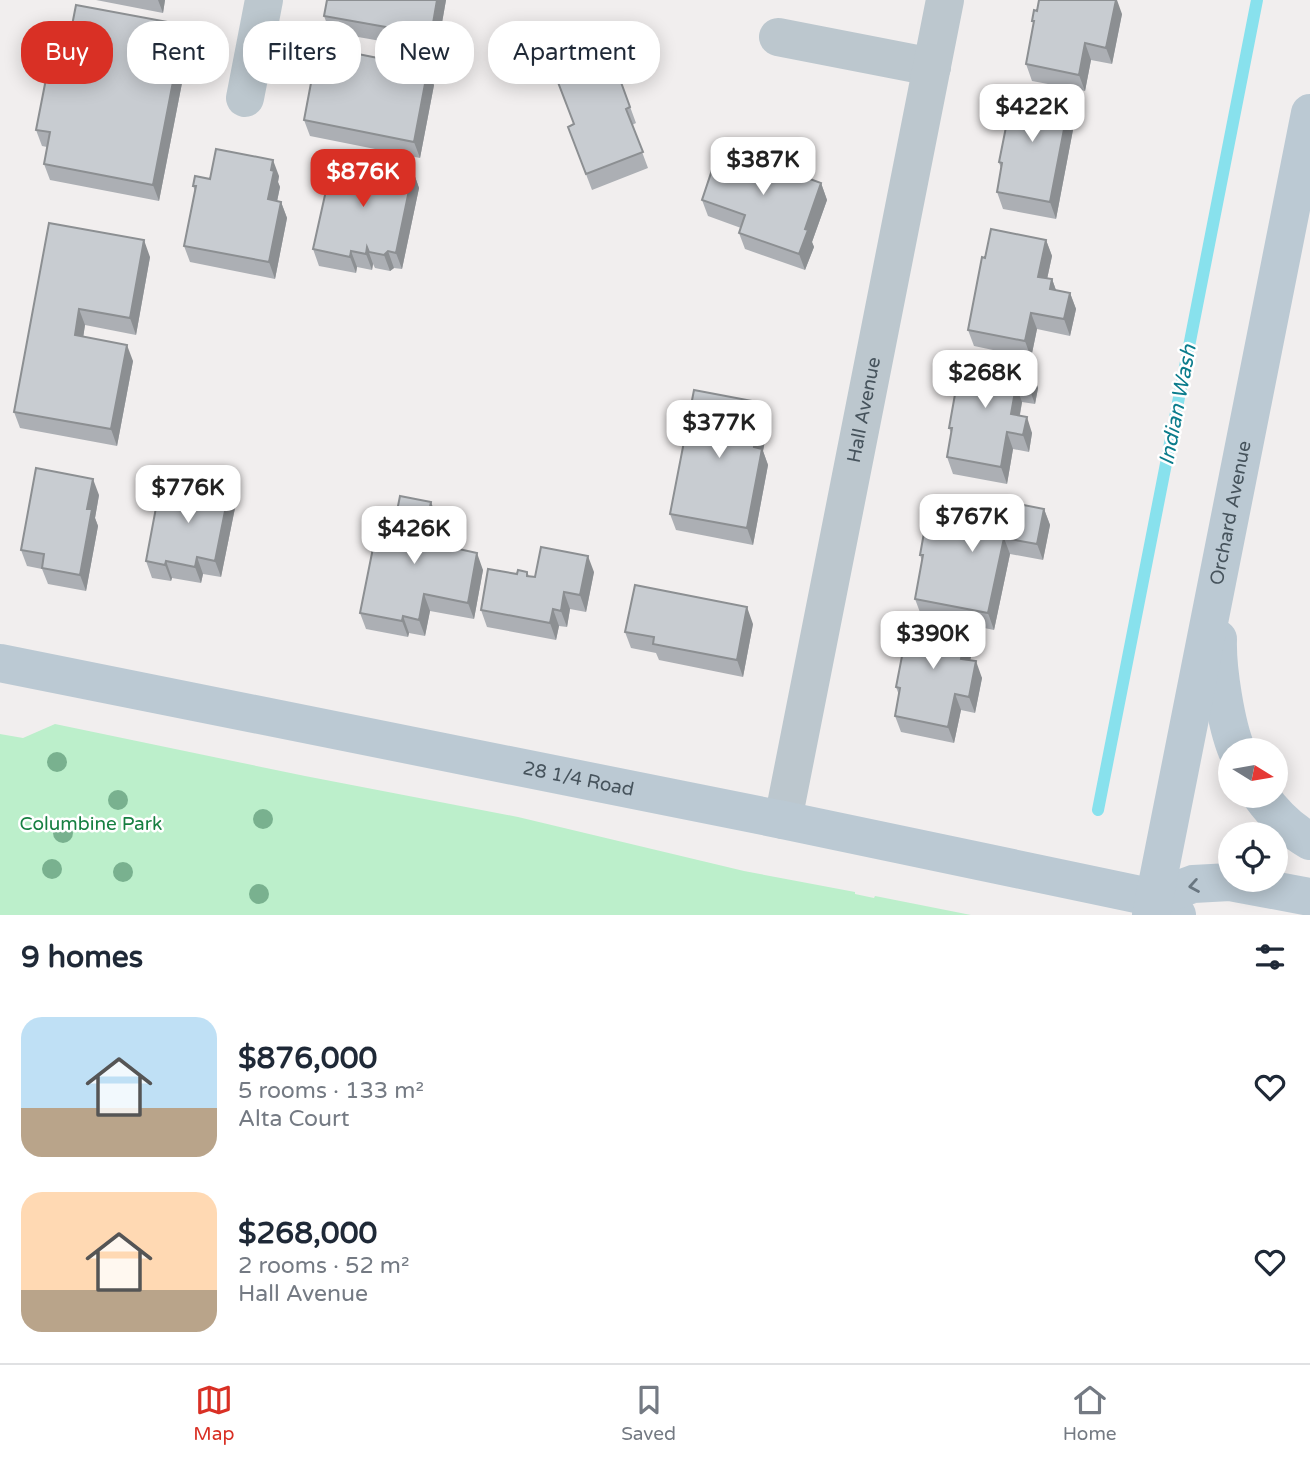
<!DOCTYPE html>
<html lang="en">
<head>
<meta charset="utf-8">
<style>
	:root { --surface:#fff; --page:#f6f6f7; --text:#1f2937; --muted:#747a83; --line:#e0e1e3; --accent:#d93025 }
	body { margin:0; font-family:"Varela Round",sans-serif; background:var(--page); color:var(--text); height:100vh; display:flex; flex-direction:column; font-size:26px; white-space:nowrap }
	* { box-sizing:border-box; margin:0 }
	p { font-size:23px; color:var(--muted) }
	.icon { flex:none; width:38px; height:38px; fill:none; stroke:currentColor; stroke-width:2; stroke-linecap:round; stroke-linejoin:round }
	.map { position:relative; height:915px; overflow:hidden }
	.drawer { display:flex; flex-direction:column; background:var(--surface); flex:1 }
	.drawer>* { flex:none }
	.hud { position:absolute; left:21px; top:21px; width:700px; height:63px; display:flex; gap:14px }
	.needle { width:46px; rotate:101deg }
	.controls { position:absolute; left:1218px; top:738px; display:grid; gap:14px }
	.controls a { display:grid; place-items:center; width:70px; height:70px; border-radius:50%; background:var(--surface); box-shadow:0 4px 18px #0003; font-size:35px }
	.price { position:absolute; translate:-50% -60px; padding:0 16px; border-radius:14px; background:#fff; color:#222; font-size:23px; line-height:46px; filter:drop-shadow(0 2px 4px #0008) }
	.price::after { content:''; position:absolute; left:50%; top:42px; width:21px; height:16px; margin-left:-10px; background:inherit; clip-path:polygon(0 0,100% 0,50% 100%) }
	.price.active { background:var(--accent); color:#fff }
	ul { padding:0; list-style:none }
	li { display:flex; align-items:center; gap:21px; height:175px; padding:0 21px }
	li span { display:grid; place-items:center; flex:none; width:196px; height:140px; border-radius:21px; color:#555 }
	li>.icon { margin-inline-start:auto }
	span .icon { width:84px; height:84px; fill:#fffc; stroke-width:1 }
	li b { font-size:30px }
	h2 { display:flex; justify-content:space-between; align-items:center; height:84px; padding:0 21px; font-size:30px }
	.tag { padding:0 24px; border-radius:28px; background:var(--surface); box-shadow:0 4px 18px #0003; font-size:24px; line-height:63px }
	.tag.active { background:var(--accent); color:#fff }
	.tab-bar { display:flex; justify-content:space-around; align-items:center; height:98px; border-top:2px solid var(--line); background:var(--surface); font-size:19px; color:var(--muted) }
	.tab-bar a { display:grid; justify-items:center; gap:4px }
	.tab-bar .active { color:var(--accent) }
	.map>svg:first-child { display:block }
	.green { fill:#bcefcb }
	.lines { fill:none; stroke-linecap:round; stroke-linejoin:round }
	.stream { stroke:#88e1ed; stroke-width:12 }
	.street { stroke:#bcc7ce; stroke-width:38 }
	.secondary { stroke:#bbc9d3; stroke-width:38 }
	.tree { fill:#79b18f }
	.wall { fill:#acafb4 }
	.shaded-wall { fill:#8c8f92 }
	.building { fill:#c8ccd1; stroke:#8c8f92; stroke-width:2 }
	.oneway { stroke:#697680 }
	.labels { text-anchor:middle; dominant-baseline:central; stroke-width:5; stroke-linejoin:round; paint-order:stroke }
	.street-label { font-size:19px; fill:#46535c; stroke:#fff }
	.park-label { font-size:19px; fill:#167f41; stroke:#fff }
	.water-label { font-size:21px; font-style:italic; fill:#0b7c8c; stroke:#fff }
</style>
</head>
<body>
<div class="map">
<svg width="1310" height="915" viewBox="0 0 1310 915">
	<rect width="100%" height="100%" fill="#f1eeee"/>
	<!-- green -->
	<path class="green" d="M55 724 305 776 518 817 744 871 855 892V894L874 898 875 896 971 915H0V734L23 738Z"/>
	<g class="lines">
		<!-- stream -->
		<path class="stream" d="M1098 810 1257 0"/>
		<!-- street -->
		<g class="street">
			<path d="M778 37 932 67"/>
			<path d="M245 98 264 0"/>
			<path id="s1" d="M783 820 945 0"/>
		</g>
		<!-- secondary -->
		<g class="secondary">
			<path d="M1218 639C1217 668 1226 725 1237 751"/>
			<path id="s2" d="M0 663 783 820 1155 898 1177 915"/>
			<path d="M1261 796C1274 814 1290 830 1310 841"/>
			<path d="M1155 898 1193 884 1230 882 1310 897"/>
			<path id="s3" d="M1151 915 1310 113"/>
		</g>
	</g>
	<!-- trees -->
	<g class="tree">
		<circle cx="57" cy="762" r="10"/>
		<circle cx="118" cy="800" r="10"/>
		<circle cx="263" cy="819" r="10"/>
		<circle cx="63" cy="833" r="10"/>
		<circle cx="52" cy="869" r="10"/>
		<circle cx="123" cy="872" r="10"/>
		<circle cx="259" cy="894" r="10"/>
	</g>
	<!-- wall -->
	<path class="wall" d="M96 0H165L163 13Z
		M327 0H446L437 51 330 32 324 16Z
		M1122 14 1112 64 1091 60 1085 91 1032 81 1026 64 1034 25 1032 21Z
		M184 25 190 42 159 201 50 180 44 164 47 147 42 146 36 130 68 46Z
		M602 30 636 123 632 125 648 168 592 190 568 127 573 124Z
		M434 85 420 158 310 136 304 120Z
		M1070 98 1076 114 1056 219 1003 209 997 192 1001 169 999 162Z
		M372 167 413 171 419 188 402 269 394 268 390 271 375 268 373 264 372 270 357 267 356 273 319 266 313 249Z
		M795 169 797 175 821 183 827 200 812 242 814 247 805 270 745 249 739 233 741 228 708 216 702 200Z
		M279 176 278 182 280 187 277 201 281 202 287 218 275 279 190 262 184 246 195 191 193 186 210 179Z
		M49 223 150 257 136 335 85 325 83 337 133 361 117 446 20 428 14 412Z
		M1046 240 1052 256 1047 279H1052L1056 290 1070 293 1076 309 1070 336 1037 329 1031 358 974 346 968 330 985 258Z
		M1022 370 1032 372 1038 388 1035 404 1022 402 1020 415 1032 433 1029 452 1013 449 1007 484 953 474 947 457 951 433 949 428Z
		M769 419 763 451 768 465 753 545 676 530 670 514Z
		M99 495 95 518 98 526 86 591 48 584 42 569 27 566 21 550Z
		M172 500 236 503 221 577 203 574 201 583 172 578 171 581 152 578 146 561Z
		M1044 509 1050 525 1043 560 1010 554 994 630 921 615 915 599 922 561 920 555 934 519 977 528Z
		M437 518 434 533 447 536 451 548 483 570 474 619 430 611 425 636 409 633 408 637 366 629 360 613 394 526Z
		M527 572 529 576 535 577 594 572 586 612 570 609 567 627 559 626 556 640 487 627 481 610 517 574Z
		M753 624 743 677 659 660 656 653 631 648 625 632Z
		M968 626 974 643 970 660 982 678 975 713 961 710 954 743 901 732 895 716 899 695 896 687Z"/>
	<!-- shaded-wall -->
	<path class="shaded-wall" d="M158 0H165L163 13Z
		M437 0H446L437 51 431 35Z
		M1116 0H1117L1122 14 1112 64 1106 48Z
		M184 25 190 42 159 201 153 185Z
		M1085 43 1091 60 1085 91 1079 75Z
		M428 68 434 85 420 158 414 142Z
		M1070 98 1076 114 1056 219 1050 202Z
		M273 160 279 176 278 182 280 187 274 216 268 199Z
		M413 171 419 188 402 269 396 253Z
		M821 183 827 200 812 242 814 247 805 270 799 254 805 229Z
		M281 202 287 218 275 279 269 262Z
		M144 240 150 257 136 335 130 318Z
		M1046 240 1052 256 1044 293 1038 277Z
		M367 247 373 264 372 270 366 254Z
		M351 251 357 267 356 273 350 257Z
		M388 251 394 268 390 271 384 255Z
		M1052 279 1058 296 1050 289Z
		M1070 293 1076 309 1070 336 1064 319Z
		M79 309 85 325 81 352 75 335Z
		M1031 313 1037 329 1031 358 1025 341Z
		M127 345 133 361 117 446 111 429Z
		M1032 372 1038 388 1035 404 1029 388Z
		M1016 386 1022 402 1017 430 1011 414Z
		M763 403 769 419 763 451 768 465 753 545 747 528 754 447Z
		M1027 417 1032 433 1029 452 1023 435Z
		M1007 432 1013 449 1007 484 1001 467Z
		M93 479 99 495 95 518 98 526 86 591 80 575 87 509Z
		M230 486 236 503 221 577 215 561Z
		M431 502 437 518 431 548 425 532Z
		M1044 509 1050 525 1043 560 1037 544Z
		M447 536 453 552 445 546Z
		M1004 538 1010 554 994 630 988 613Z
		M477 553 483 570 474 619 468 603Z
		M588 556 594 572 586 612 580 595Z
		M197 557 203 574 201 583 195 567Z
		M166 561 172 578 171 581 165 565Z
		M564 592 570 609 567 627 561 611Z
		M424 594 430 611 425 636 419 620Z
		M747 607 753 624 743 677 737 660Z
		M553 609 559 626 556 640 550 623Z
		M403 616 409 633 408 637 402 621Z
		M968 626 974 643 967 675 961 659Z
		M976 661 982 678 975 713 969 697Z
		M955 694 961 710 954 743 948 727Z"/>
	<!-- building -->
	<path class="building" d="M327 0H437L431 35 324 16Z
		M1039 0H1116L1106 48 1085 43 1079 75 1026 64 1034 21H1032L1034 10 1037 11Z
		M76 5 184 25 153 185 44 164 50 132 36 130 53 43 68 46Z
		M602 30 630 107 626 109 643 152 586 174 568 127 574 124 546 51Z
		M318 46 428 68 414 142 304 120Z
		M1014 87 1070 98 1050 202 997 192 1002 163 999 162Z
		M721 143 795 169 794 173 821 183 805 229 808 230 799 254 739 233 745 215 702 200Z
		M216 149 273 160 271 170 274 171 268 199 281 202 269 262 184 246 196 186H193L195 176 210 179Z
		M333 159 372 167 373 163 413 171 396 253 388 251 384 255 369 252 367 247 366 254 351 251 350 257 313 249Z
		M49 223 144 240 130 318 79 309 75 335 127 345 111 429 14 412Z
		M991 229 1046 240 1038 277 1052 279 1050 289 1070 293 1064 319 1031 313 1025 341 968 330 982 257 985 258Z
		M962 355 1020 365V370L1032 372 1029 388 1016 386 1011 414 1027 417 1023 435 1007 432 1001 467 947 457 952 428H949Z
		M694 390 763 403 754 447 762 449 747 528 670 514Z
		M36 468 93 479 87 509H92L80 575 42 568 44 554 21 550Z
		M202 482 230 486 215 561 197 557 195 567 166 561 165 565 146 561 158 497 172 500 175 485 201 490Z
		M400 496 431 502 425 532 447 536 445 546 477 553 468 603 424 594 419 620 403 616 402 621 360 613 378 523 394 526Z
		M983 497 1044 509 1037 544 1004 538 988 613 915 599 923 555H920L927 516 934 517 933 519 977 528Z
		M541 547 588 556 580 595 564 592 561 611 553 609 550 623 481 610 488 569 517 574 518 570 527 572V576L535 577Z
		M635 585 747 607 737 660 653 644 654 637 625 632Z
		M910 615 968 626 961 659 976 661 969 697 955 694 948 727 895 716 900 688 896 687Z"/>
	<!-- one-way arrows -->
	<defs><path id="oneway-chevron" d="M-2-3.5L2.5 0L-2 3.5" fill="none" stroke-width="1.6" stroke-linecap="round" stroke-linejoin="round" transform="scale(1.75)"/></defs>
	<use class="oneway" href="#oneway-chevron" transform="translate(1194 886) rotate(170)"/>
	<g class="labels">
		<!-- street labels -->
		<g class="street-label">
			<text stroke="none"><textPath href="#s1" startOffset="418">Hall Avenue</textPath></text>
			<text stroke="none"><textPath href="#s3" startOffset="410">Orchard Avenue</textPath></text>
			<text stroke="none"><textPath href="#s2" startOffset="590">28 1/4 Road</textPath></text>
		</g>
		<!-- park labels -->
		<g class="park-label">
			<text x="91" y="824">Columbine Park</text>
		</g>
		<!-- water labels -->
		<g class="water-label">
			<text transform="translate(1178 405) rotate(-79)">Indian Wash</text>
		</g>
	</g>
</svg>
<div class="controls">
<a><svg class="needle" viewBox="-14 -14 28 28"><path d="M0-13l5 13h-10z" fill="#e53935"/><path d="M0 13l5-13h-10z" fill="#747a83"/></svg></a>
<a><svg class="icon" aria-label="locate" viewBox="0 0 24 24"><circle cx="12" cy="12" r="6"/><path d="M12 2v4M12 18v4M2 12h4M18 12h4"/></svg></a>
</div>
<b class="price" style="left:1032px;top:144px">$422K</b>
<b class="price" style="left:763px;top:197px">$387K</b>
<b class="price active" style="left:363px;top:209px">$876K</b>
<b class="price" style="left:985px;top:410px">$268K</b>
<b class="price" style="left:719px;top:460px">$377K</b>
<b class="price" style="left:188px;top:525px">$776K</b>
<b class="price" style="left:972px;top:554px">$767K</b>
<b class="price" style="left:414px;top:566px">$426K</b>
<b class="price" style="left:933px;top:671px">$390K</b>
<div class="hud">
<a class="tag active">Buy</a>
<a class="tag">Rent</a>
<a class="tag">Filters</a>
<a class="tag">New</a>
<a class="tag">Apartment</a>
</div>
</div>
<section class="drawer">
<h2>9 homes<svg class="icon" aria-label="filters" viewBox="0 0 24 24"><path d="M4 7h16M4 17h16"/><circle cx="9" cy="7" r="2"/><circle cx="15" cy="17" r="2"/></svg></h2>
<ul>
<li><span style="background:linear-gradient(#bfe0f5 65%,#b9a48a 0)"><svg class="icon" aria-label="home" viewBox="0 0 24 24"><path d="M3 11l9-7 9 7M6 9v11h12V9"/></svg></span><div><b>$876,000</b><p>5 rooms · 133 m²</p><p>Alta Court</p></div><svg class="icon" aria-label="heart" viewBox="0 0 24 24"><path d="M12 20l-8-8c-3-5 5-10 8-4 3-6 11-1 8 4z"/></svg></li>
<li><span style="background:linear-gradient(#ffd9b3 70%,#b9a48a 0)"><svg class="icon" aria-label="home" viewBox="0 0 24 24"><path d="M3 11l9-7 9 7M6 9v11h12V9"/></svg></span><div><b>$268,000</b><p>2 rooms · 52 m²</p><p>Hall Avenue</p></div><svg class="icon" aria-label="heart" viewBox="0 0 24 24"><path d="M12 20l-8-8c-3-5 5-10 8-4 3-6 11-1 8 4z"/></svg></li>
</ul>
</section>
<nav class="tab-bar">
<a class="active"><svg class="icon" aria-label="map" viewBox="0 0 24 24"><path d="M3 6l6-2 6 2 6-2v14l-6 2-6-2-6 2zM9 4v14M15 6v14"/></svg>Map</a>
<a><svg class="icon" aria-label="saved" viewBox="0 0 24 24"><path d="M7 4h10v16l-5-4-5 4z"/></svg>Saved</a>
<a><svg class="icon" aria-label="home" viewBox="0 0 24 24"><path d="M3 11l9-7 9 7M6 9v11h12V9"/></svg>Home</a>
</nav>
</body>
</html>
